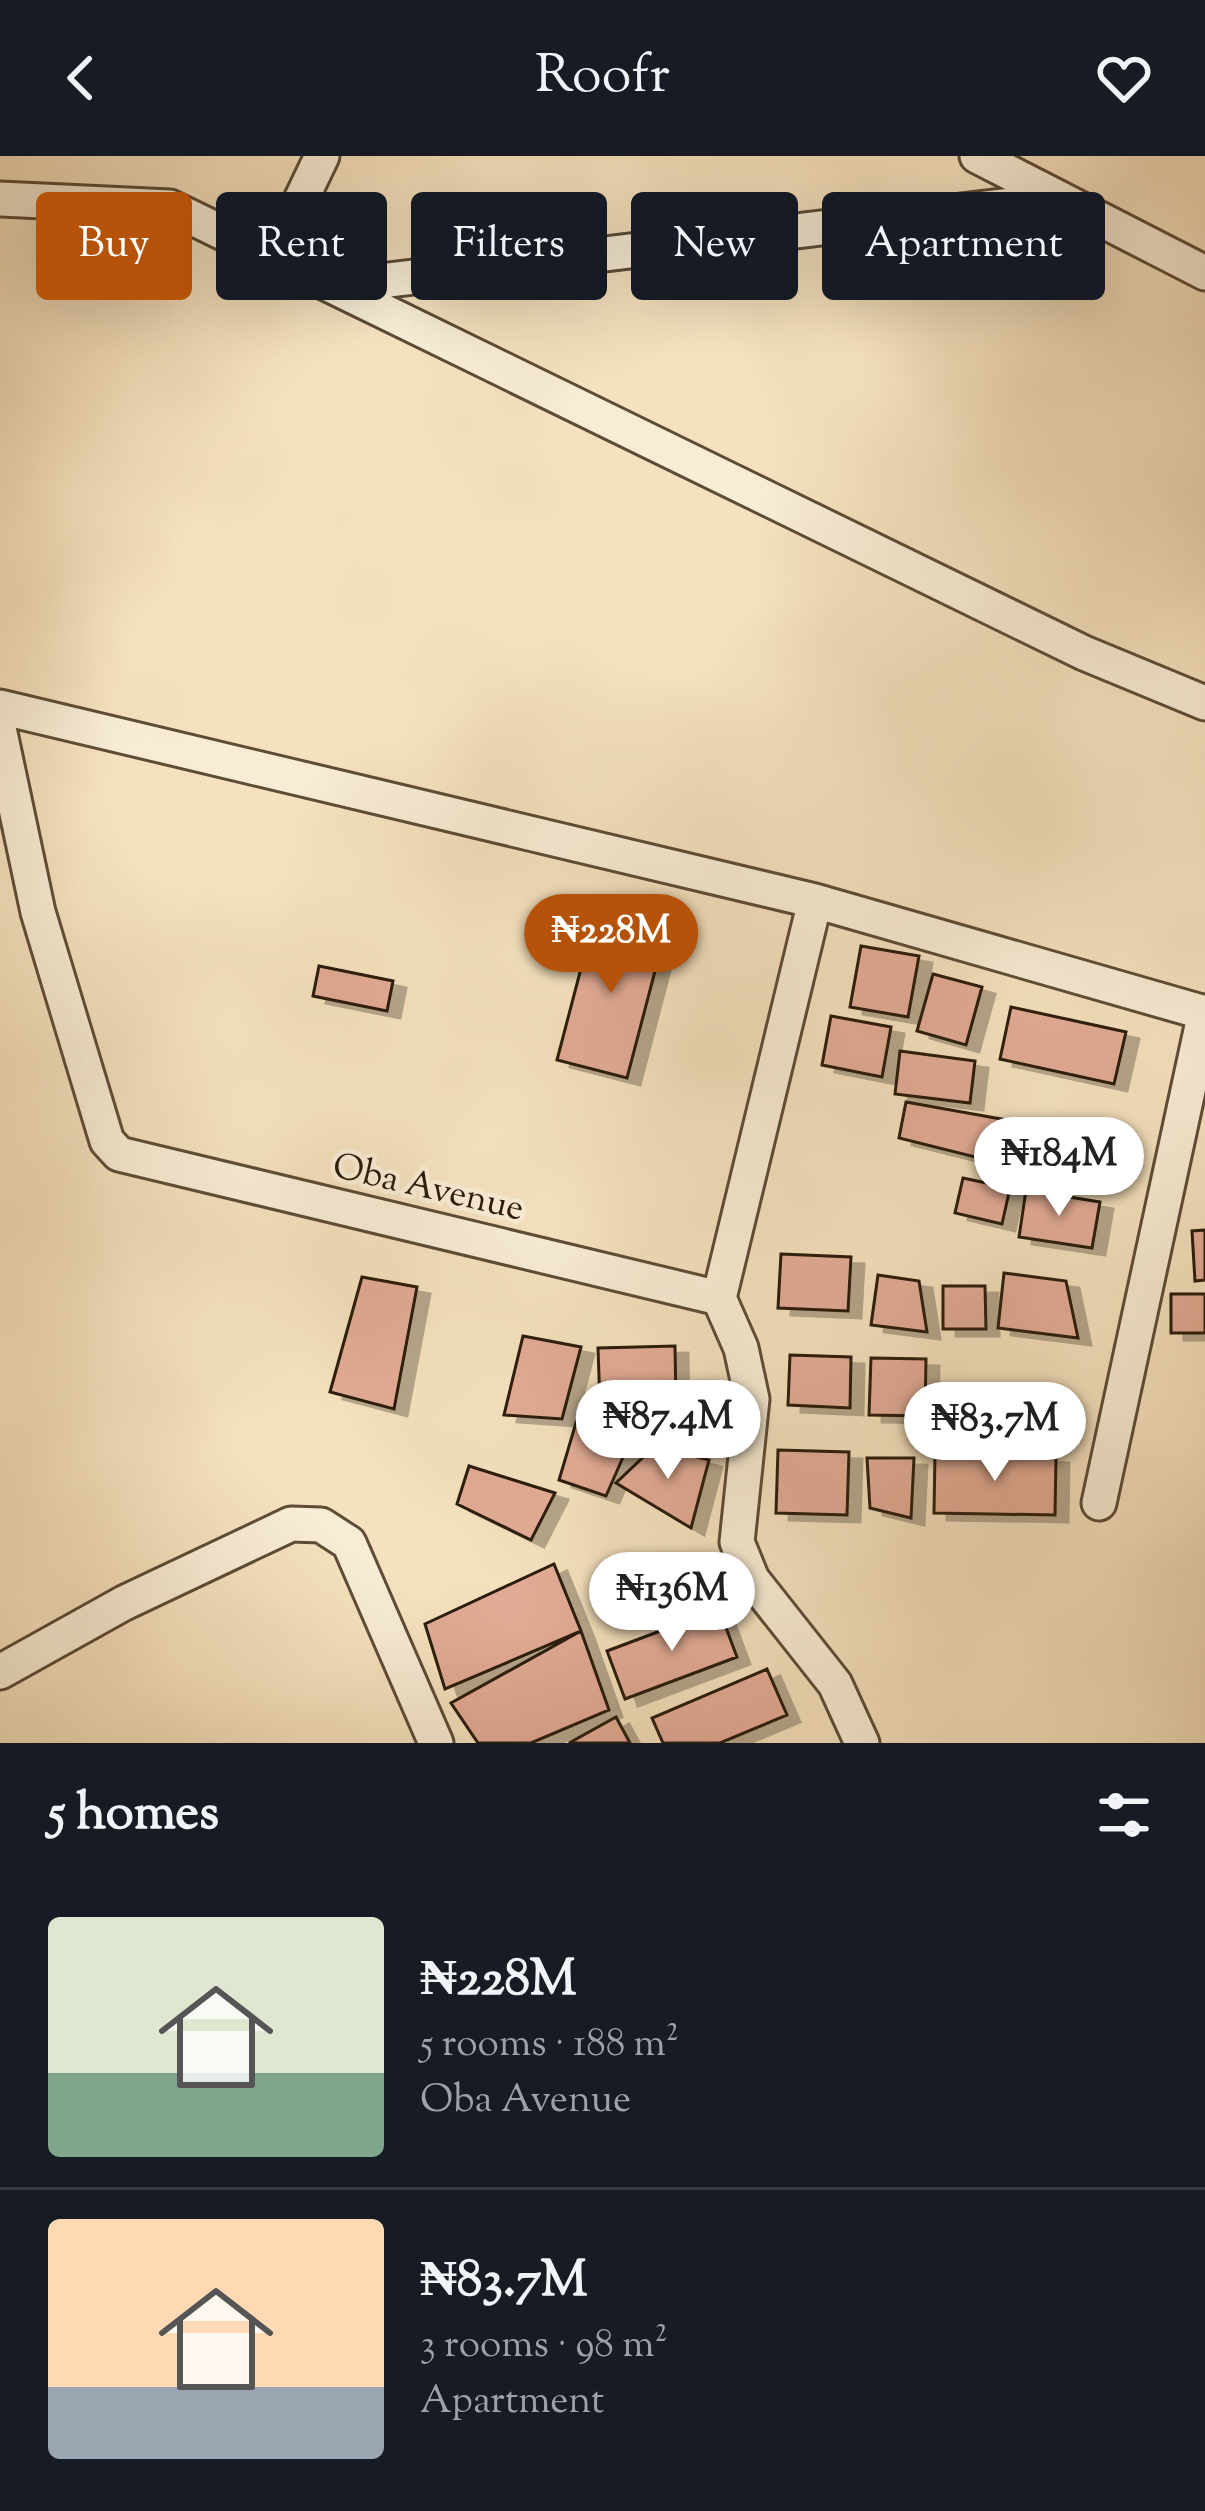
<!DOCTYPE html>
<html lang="en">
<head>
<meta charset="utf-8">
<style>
	:root { --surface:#171b24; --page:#20242c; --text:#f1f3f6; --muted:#9ea1a6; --line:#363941; --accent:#b45309 }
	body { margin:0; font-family:"Sorts Mill Goudy",serif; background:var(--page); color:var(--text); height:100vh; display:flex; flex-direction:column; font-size:45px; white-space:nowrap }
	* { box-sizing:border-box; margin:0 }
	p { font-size:39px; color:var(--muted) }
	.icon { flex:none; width:66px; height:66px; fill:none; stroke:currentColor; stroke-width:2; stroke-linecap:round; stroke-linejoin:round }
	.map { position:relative; height:1587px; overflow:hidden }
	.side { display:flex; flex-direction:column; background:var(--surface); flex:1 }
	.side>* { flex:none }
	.hud { position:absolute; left:36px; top:36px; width:1134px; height:108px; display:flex; gap:24px }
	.price { position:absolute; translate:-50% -102px; padding:0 27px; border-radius:42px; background:#fff; color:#222; font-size:39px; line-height:78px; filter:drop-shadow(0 3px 6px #0008) }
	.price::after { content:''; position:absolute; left:50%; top:72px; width:36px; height:27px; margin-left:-18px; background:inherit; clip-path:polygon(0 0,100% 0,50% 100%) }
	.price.active { background:var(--accent); color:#fff }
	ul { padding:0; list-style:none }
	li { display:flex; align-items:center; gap:36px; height:300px; padding:0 48px }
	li+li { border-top:3px solid var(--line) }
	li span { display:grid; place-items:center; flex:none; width:336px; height:240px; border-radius:12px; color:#555 }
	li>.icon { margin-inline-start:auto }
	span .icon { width:144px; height:144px; fill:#fffc; stroke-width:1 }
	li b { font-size:51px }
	h2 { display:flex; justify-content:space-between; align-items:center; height:144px; padding:0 48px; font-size:51px }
	.tag { padding:0 42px; border-radius:12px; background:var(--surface); box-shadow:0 12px 48px #0002; font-size:42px; line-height:108px }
	.tag.active { background:var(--accent); color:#fff }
	header { display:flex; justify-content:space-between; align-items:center; height:156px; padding:0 48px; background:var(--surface); font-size:54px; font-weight:600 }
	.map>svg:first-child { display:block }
	.building { fill:#e2ab95; stroke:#2a1a08; stroke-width:3; filter:url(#shadow) }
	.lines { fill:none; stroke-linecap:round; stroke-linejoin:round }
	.minor-casing { stroke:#5d4c36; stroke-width:39 }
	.minor { stroke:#f8ecd5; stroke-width:33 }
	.labels { text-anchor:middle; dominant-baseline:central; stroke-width:9; stroke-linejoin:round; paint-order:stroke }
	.street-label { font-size:36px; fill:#2a1a08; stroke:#f8ecd5 }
</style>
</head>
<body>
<header><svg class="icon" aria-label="back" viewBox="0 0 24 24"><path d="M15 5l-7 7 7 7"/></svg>Roofr<svg class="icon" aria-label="heart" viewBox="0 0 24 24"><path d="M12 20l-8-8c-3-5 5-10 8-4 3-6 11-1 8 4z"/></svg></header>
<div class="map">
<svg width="1205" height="1587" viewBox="0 0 1205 1587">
	<defs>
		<filter id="shadow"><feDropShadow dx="13" dy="7" stdDeviation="0" flood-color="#0004"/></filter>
	</defs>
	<rect width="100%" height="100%" fill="#f5e1be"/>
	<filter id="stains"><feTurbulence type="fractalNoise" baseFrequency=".00167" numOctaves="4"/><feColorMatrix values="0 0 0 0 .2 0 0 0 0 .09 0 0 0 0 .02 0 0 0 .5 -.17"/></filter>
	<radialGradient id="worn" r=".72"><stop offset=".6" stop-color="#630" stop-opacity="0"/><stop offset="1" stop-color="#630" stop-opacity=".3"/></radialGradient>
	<!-- building -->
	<path class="building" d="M595 759 665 777 627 922 557 904Z
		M861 790 919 800 908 861 850 851Z
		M319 810 393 825 387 855 313 840Z
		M933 818 982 831 966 889 917 875Z
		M1011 851 1126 876 1114 928 1000 903Z
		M831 860 891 871 882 921 822 909Z
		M900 895 975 905 970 947 895 938Z
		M906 946 1018 966 1007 1009 899 982Z
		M1050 968 1103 977 1096 1022 1042 1013Z
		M963 1022 1010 1032 1002 1068 955 1057Z
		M1026 1034 1100 1046 1092 1092 1019 1081Z
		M1205 1074V1124L1195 1125 1192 1075Z
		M781 1098 851 1101 848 1155 778 1152Z
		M1004 1117 1066 1125 1078 1182 998 1172Z
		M878 1119 919 1125 927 1176 871 1169Z
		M362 1121 417 1131 394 1253 330 1236Z
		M943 1130H985L986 1173H943Z
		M1171 1138H1205V1177H1171Z
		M523 1180 581 1191 562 1263 504 1259Z
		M675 1190 676 1247 600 1249 598 1192Z
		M790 1199 851 1201 850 1252 788 1249Z
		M871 1202 926 1203 925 1260 869 1259Z
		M578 1260 634 1276 606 1340 559 1324Z
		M655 1290 709 1304 691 1372 616 1327Z
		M778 1294 849 1296 847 1359 776 1357Z
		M935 1298 1056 1300 1055 1359 934 1357Z
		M867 1302H914L911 1362 870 1352Z
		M469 1310 555 1337 531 1384 457 1348Z
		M554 1408 581 1475 445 1533 425 1468Z
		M719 1453 737 1501 625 1543 607 1495Z
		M581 1475 609 1554 531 1587H478L451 1547Z
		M767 1513 787 1559 720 1587H663L652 1562Z
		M616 1561 630 1587H569Z"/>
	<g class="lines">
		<!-- minor casing -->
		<g class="minor-casing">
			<path id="minor" d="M977 0 1205 117
				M0 43 170 51 1084 497 1205 547
				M274 100 322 0
				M339 130 1061 43
				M0 551 815 745 719 1142 741 1192 752 1243 737 1386 752 1423 835 1528 862 1587
				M0 577 38 756 107 985 119 998 719 1142
				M815 745 1205 857
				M1099 1347 1205 856
				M0 1516 124 1447 291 1368 321 1369 349 1387 436 1587"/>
		</g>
		<!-- minor -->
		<use href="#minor" class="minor"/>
	</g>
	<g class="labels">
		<!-- street labels -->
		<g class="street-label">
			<text transform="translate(428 1033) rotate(13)">Oba Avenue</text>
		</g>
	</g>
	<rect width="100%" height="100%" filter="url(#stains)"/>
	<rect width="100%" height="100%" fill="url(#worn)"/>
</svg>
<b class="price active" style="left:611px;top:840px">₦228M</b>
<b class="price" style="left:1059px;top:1063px">₦184M</b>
<b class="price" style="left:668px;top:1326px">₦87.4M</b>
<b class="price" style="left:995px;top:1328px">₦83.7M</b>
<b class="price" style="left:672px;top:1498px">₦136M</b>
<div class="hud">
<a class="tag active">Buy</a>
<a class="tag">Rent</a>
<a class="tag">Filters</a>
<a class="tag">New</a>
<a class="tag">Apartment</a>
</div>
</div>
<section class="side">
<h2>5 homes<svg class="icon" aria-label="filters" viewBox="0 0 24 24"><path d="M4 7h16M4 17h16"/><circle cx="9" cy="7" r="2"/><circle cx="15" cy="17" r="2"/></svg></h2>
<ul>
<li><span style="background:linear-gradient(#dfe7d0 65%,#7fa58c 0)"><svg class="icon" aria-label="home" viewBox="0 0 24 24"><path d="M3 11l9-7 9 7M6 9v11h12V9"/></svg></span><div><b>₦228M</b><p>5 rooms · 188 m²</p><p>Oba Avenue</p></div></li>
<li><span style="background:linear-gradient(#ffd9b3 70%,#9aa5b1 0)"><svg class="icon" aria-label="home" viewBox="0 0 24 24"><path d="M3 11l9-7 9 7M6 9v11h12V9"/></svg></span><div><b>₦83.7M</b><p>3 rooms · 98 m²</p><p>Apartment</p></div></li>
</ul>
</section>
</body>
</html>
